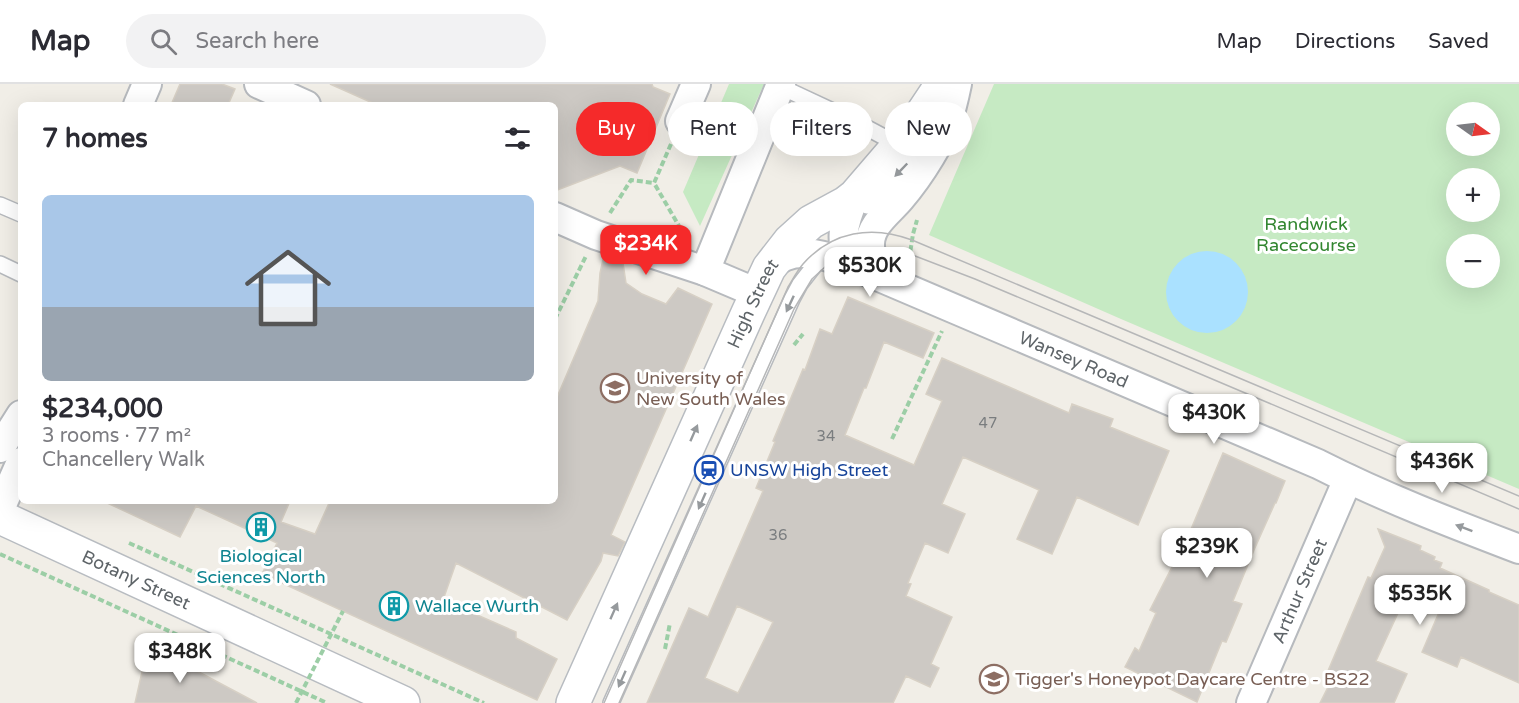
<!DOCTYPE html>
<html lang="en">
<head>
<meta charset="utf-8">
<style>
	:root { --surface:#fff; --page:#f2f2f3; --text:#2b2b33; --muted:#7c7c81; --line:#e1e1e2; --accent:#f52a2a }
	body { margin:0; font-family:"Varela Round",sans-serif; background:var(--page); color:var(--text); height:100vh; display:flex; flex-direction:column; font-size:22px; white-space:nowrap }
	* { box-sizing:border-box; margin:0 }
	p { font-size:20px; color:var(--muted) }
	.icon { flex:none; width:33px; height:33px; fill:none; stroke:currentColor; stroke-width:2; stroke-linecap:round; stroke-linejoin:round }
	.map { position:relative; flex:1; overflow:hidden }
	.side { position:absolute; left:18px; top:18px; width:540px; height:402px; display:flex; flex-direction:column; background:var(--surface); border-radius:9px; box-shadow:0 6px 24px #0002 }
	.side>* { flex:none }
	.guide { position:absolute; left:576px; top:18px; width:570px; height:54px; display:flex; gap:12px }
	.needle { width:39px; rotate:104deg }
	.buttons { position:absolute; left:1446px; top:18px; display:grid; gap:12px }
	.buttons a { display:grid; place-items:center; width:54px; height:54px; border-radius:50%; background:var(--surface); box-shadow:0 6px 24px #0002; font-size:30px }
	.price { position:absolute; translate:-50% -51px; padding:0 14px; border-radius:12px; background:#fff; color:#222; font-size:20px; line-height:39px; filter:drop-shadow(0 2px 3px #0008) }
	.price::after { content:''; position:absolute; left:50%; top:36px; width:18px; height:14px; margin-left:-9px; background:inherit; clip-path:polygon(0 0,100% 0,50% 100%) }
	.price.current { background:var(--accent); color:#fff }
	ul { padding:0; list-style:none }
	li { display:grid; align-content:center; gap:12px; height:318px; padding:0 24px }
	li span { display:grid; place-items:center; height:186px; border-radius:9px; color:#555 }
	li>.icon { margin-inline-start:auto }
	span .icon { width:108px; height:108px; fill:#fffc; stroke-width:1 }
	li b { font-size:26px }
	h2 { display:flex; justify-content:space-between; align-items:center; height:72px; padding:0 24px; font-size:26px }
	.tag { padding:0 21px; border-radius:27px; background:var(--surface); box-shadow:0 6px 24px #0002; font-size:21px; line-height:54px }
	.tag.current { background:var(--accent); color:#fff }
	header { display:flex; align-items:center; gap:36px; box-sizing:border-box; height:84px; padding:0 30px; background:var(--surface); border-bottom:2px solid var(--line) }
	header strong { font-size:28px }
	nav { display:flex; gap:33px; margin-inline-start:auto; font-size:21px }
	.search { width:420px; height:54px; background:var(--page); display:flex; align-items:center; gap:15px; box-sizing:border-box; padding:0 21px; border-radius:33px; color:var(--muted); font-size:22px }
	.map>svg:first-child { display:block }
	.green { fill:#c6eac3; fill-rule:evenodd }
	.water { fill:#aae1ff }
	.building { fill:#cdc9c4; stroke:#d7d0c5; stroke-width:1.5; fill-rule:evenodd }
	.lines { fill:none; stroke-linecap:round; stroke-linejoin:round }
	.lane-casing { stroke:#b7babe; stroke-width:18 }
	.street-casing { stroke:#b7babe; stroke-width:32 }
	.secondary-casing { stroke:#b8bcc1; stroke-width:36 }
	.path { stroke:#9ccea6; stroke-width:4; stroke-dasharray:6 3; stroke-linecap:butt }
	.lane { stroke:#fff; stroke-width:15 }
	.street { stroke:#fff; stroke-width:28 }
	.secondary { stroke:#fff; stroke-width:33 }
	.tram { stroke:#b6b7b8; stroke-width:1.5 }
	.path-bridge { stroke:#9ccea6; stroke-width:4; stroke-dasharray:6 3; stroke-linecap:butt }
	.oneway { fill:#969a9d }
	.labels { text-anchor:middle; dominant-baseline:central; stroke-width:6; stroke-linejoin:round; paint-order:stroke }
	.number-label { font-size:15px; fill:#7a7d7f }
	.park-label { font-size:18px; fill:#328630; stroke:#fff }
	.street-label { font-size:18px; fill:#5e6468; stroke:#fff }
	.education-label { font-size:18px; fill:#785e54; stroke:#fff; text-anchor:start }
	.transit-label { font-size:18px; fill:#164399; stroke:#fff; text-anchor:start }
	.culture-label { font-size:18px; fill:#0d838f; stroke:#fff }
</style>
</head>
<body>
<header>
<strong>Map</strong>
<div class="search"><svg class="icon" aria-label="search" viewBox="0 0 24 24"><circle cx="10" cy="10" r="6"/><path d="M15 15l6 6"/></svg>Search here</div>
<nav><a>Map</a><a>Directions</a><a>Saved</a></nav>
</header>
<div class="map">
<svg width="1519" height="619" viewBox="0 0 1519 619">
	<rect width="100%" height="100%" fill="#f1eee7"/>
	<!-- green -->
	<path class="green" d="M729 0H764L700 142 683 108Z
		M994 0H1519V405L1121 235 929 151ZM1456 28H1490V62H1456ZM1456 94H1490V128H1456ZM1456 160H1490V194H1456Z"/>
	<!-- water -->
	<path class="water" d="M1166 208a41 41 0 1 1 82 0a41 41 0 1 1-82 0Z"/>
	<!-- building -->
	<path class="building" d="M180 0H222L235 5 228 21H171Z
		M330 0H652L653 3 670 10 637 89 620 82 555 107V21H377Z
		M604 171 619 176 623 179 626 199 642 210 666 220 678 204 712 220 611 451 625 458 618 472 603 469 601 477 567 536 456 479 443 516 516 548V554L557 575 537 616 262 490 277 459 196 422 180 453 103 417H290L281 438 315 450 330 417H555V318L598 217 600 189Z
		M848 213 934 249 923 274 884 258 866 304H864L845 351 914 381 942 317 926 310 942 274 1069 329 1072 320 1113 335 1110 343 1169 367 1138 441 1077 413 1052 470 1017 455 1039 406 963 373 942 420 965 430 948 469 925 459 908 499 911 500 906 512 952 533 931 580 939 584 930 603 906 592 893 619H647L689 524 708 533 763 407 756 404 775 358 773 357 803 285 805 286 820 245 832 250ZM737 522 773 538 738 609 705 594Z
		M1223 369 1285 397 1276 419H1275L1254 466 1233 517 1242 520 1226 558 1222 557 1197 618 1125 583 1135 564 1139 567 1156 529 1150 526 1175 477 1172 475 1186 448 1189 450Z
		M1378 445 1421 462 1420 466 1435 473 1434 476 1442 479 1440 484 1489 506V508L1519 521V599L1461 573 1457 583 1422 568 1443 519 1409 505 1376 577 1407 590 1394 619H1320L1331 597 1325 594 1368 493 1371 494 1385 463Z
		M148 561 257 619H135Z"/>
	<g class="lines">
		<!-- lane casing -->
		<g class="lane-casing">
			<path id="lane" d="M779 2 854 37 899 61
				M0 121 21 130
				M867 122 916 70 926 57
				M0 180 21 190
				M611 619 792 215 800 200 825 168"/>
		</g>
		<!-- street casing -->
		<g class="street-casing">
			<g id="street">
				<path d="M259 0 306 21"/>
				<path d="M138 21 147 0"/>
				<path d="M680 37 696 0"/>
				<path d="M855 112C844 137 834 165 860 185"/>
				<path d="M555 133 596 151 705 187 757 209"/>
				<path id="s1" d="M769 184C789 160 822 170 847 179L1318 380C1383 413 1451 439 1519 465"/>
				<path d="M705 187 781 0"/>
				<path d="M895 197C884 188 869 176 870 160 870 141 889 128 900 115 911 102 921 88 930 73 946 47 951 29 957 0"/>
				<path d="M0 364 21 331"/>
				<path d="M0 425 21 378"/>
				<path id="s2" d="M1251 619 1348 395"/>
			</g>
		</g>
		<!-- secondary casing -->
		<g class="secondary-casing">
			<g id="secondary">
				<path id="s3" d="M0 433 403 619"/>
				<path id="s4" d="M573 619 748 229 769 184 790 157 811 138 846 119 855 112 910 48 942 0"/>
			</g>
		</g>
		<!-- path -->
		<path class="path" d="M671 60 654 99 686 154
			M610 129 631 96 654 99
			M909 176 913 150 917 136
			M555 235 586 172
			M794 261 803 250
			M892 355 942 247
			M129 459 484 619
			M0 470 327 619
			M665 565 670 539"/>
		<!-- lane -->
		<use href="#lane" class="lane"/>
		<!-- street -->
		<use href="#street" class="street"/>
		<!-- secondary -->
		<use href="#secondary" class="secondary"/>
		<!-- tram -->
		<path class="tram" d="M604 619 788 203C793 195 797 187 803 180 832 147 872 141 912 156L1519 412
			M619 619 794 225 812 195 825 183 844 172 858 167 879 164 895 166 910 170 975 195 1113 253 1519 425"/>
		<!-- path-bridge -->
		<path class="path-bridge" d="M296 619 343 527"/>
	</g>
	<!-- one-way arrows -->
	<defs><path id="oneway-solid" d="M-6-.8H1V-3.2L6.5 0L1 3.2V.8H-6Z" transform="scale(1.5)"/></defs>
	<g class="oneway">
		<use href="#oneway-solid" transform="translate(901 86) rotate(134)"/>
		<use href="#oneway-solid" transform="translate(790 220) rotate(115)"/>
		<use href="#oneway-solid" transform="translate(694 349) rotate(-66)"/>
		<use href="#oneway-solid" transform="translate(702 417) rotate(114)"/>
		<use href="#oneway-solid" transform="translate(1464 444) rotate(-159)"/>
		<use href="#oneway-solid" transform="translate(614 527) rotate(-66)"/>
		<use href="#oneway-solid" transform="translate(622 595) rotate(114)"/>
	</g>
	<!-- icons -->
	<defs>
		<g id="university-ring" transform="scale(1.5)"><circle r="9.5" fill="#fff" stroke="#8d6e63" stroke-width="1.5"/><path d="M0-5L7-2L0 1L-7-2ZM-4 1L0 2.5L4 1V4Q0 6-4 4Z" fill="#8d6e63"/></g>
		<g id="station-ring" transform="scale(1.5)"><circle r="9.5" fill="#fff" stroke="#1a4fb4" stroke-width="1.5"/><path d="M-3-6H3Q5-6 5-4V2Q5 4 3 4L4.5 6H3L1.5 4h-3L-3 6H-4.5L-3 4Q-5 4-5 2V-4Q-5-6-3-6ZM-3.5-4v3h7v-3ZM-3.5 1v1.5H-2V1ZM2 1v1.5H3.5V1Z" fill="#1a4fb4"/></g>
		<g id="building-ring" transform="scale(1.5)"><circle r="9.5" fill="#fff" stroke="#0f9aa8" stroke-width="1.5"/><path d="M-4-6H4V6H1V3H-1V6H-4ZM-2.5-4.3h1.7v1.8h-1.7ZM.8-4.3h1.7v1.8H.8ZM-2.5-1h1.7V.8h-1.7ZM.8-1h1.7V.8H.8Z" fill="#0f9aa8"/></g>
		<g id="school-ring" transform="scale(1.5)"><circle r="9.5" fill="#fff" stroke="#8d6e63" stroke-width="1.5"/><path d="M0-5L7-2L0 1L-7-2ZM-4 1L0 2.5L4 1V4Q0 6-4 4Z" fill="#8d6e63"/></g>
	</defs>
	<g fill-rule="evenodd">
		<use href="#university-ring" x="615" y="304"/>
		<use href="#station-ring" x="709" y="386"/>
		<use href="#building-ring" x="261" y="443"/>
		<use href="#building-ring" x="394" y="522"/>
		<use href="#school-ring" x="994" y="595"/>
	</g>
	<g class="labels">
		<!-- number labels -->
		<g class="number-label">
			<text x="988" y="339">47</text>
			<text x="826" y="352">34</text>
			<text x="778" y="451">36</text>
		</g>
		<!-- park labels -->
		<g class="park-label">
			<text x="1306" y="140">Randwick<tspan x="1306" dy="21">Racecourse</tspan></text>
		</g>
		<!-- street labels -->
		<g class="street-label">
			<text stroke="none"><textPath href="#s4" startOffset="438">High Street</textPath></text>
			<text stroke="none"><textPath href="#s1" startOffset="330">Wansey Road</textPath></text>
			<text stroke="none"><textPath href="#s3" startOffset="150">Botany Street</textPath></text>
			<text stroke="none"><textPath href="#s2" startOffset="122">Arthur Street</textPath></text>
		</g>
		<!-- education labels -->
		<g class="education-label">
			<text x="636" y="294">University of<tspan x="636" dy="21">New South Wales</tspan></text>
			<text x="1015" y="595">Tigger's Honeypot Daycare Centre - BS22</text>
		</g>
		<!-- transit labels -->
		<g class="transit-label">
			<text x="730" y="386">UNSW High Street</text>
		</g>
		<!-- culture labels -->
		<g class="culture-label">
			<text x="261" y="472">Biological<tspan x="261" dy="21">Sciences North</tspan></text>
			<text x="415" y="522" text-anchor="start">Wallace Wurth</text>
		</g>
	</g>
</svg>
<div class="buttons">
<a><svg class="needle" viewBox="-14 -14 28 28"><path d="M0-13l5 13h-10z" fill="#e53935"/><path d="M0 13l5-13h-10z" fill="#7c7c81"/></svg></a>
<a>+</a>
<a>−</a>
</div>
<b class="price current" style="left:646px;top:192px">$234K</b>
<b class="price" style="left:870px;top:214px">$530K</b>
<b class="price" style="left:1214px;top:361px">$430K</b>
<b class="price" style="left:1442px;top:410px">$436K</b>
<b class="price" style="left:1207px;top:495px">$239K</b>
<b class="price" style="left:1420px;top:542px">$535K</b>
<b class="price" style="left:180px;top:600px">$348K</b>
<div class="guide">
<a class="tag current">Buy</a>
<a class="tag">Rent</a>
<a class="tag">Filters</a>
<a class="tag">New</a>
</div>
<section class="side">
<h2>7 homes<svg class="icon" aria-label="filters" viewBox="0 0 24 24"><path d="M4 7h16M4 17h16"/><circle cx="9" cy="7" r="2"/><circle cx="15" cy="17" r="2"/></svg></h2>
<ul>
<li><span style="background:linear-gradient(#a9c7e8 60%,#9aa5b1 0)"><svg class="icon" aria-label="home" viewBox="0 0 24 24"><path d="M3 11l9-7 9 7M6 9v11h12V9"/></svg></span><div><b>$234,000</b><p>3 rooms · 77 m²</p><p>Chancellery Walk</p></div></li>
</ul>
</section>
</div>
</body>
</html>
